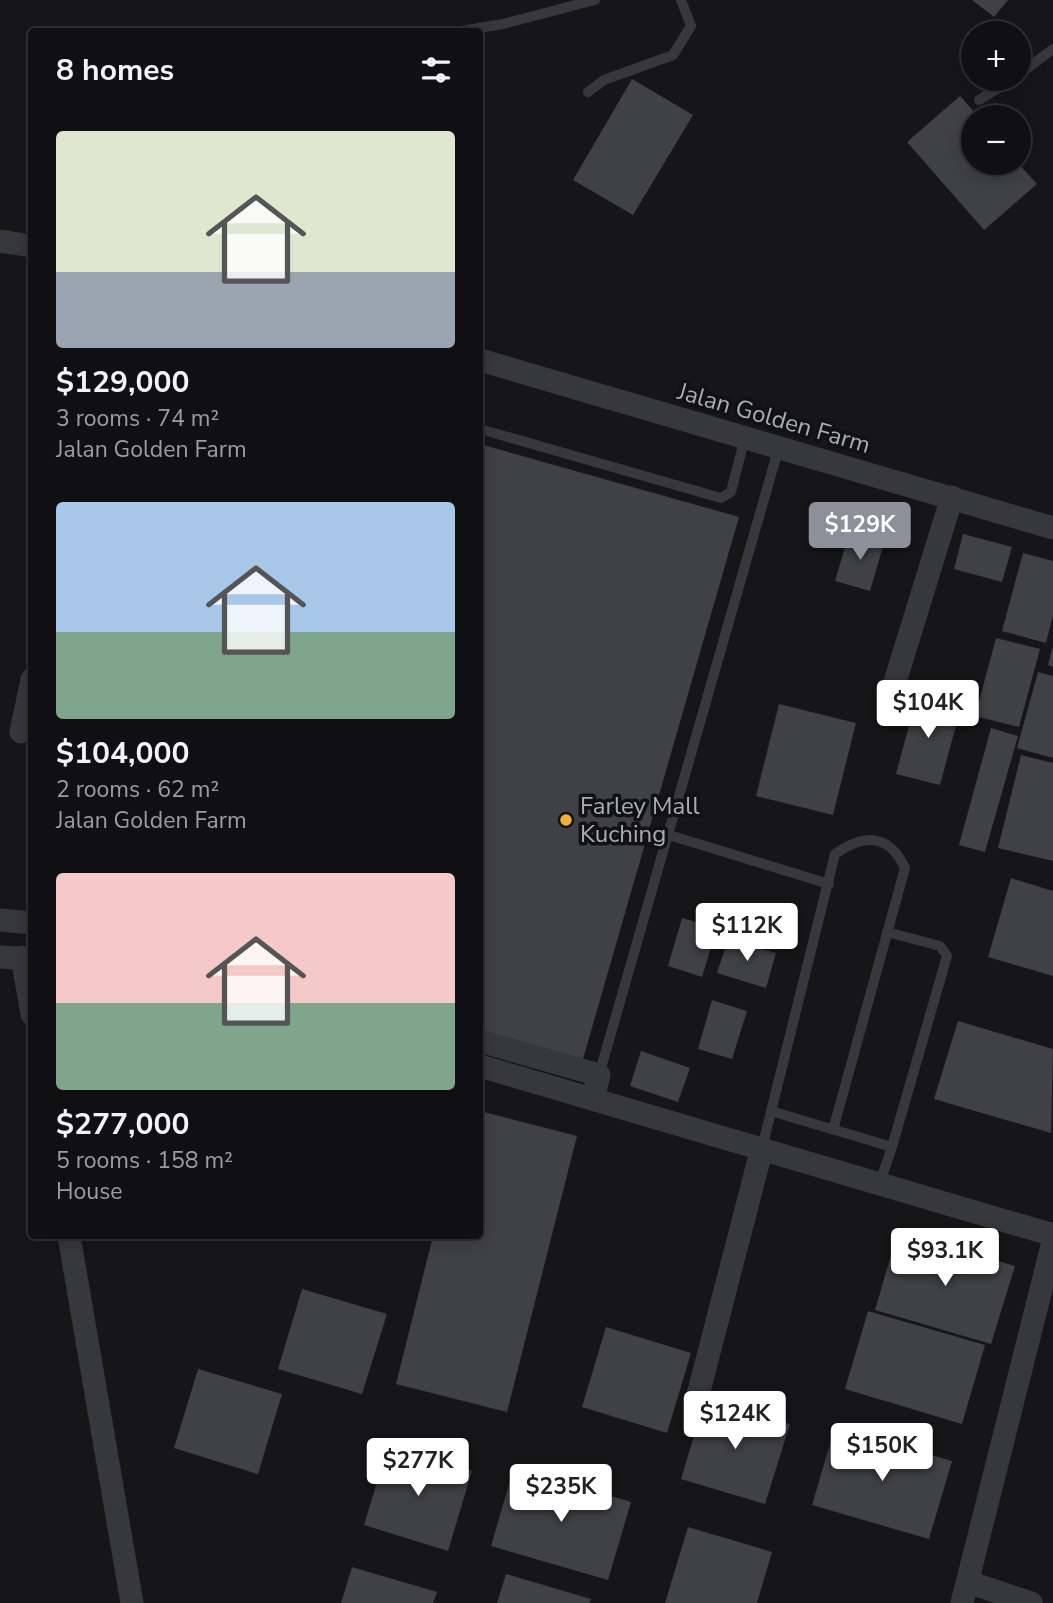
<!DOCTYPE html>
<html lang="en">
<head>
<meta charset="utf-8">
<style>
	:root { --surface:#101012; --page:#19191b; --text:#f1f3f6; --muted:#9c9d9f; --line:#303032; --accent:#8c9099 }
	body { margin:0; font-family:"Nunito Sans",sans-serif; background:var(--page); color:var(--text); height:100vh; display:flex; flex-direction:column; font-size:26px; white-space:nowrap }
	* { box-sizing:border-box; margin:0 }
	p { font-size:23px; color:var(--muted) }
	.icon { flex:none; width:38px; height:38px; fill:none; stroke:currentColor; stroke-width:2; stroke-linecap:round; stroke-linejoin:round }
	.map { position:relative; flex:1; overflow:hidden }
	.details { position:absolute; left:28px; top:28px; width:455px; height:1211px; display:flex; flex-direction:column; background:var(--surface); border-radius:7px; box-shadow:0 4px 18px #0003,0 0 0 2px var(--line) }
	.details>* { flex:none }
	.buttons { position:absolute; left:961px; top:21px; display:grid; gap:14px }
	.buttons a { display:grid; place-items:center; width:70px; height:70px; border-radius:50%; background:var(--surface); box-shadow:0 4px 18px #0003,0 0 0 2px var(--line); font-size:35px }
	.price { position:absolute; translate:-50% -60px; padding:0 16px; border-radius:7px; background:#fff; color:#222; font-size:23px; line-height:46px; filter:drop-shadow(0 2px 4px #0008) }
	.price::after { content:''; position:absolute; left:50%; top:42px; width:21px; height:16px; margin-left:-10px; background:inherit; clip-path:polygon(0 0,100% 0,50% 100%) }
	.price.current { background:var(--accent); color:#fff }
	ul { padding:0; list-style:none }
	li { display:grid; align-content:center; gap:14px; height:371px; padding:0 28px }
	li span { display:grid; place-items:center; height:217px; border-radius:7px; color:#555 }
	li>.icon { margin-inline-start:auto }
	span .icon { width:126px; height:126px; fill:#fffc; stroke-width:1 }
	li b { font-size:30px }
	h2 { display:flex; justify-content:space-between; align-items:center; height:84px; padding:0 28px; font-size:30px }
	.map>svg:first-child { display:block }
	.building { fill:#404145 }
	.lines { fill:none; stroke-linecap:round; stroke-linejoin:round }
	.service { stroke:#37383d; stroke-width:10 }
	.minor { stroke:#37383d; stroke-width:23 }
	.poi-dot { fill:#f2b134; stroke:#111113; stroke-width:2.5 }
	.labels { text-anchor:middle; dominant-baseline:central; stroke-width:7; stroke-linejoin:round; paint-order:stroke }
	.street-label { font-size:24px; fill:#a8adb8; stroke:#111113 }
	.poi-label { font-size:24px; fill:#a8adb8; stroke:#111113; text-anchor:start }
</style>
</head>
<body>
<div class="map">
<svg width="1053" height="1603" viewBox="0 0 1053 1603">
	<rect width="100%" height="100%" fill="#161618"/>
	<!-- building -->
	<path class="building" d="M972 0H1008L994 17Z
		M632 79 693 115 633 215 573 180Z
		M960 96 979 117H973V163H1018L1037 184 984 230 907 142Z
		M480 444 739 517 583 1059 480 1030Z
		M849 533 884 543 870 591 835 581Z
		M963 534 1012 547 1002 582 954 569Z
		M1023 553 1053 561V615L1046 643 1002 631Z
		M996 638 1040 649 1019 727 975 716Z
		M1052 649H1053V667L1048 665Z
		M1038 672 1053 676V758L1017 748Z
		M917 696 961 707 940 785 896 774Z
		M779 704 856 723 833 815 756 796Z
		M991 728 1018 736 985 852 959 845Z
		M1021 755 1053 763V861L998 848Z
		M1011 878 1053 891V976L988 957Z
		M682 918 717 928 702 977 668 966Z
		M728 939 776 953 766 988 717 973Z
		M712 1000 747 1011 732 1059 698 1049Z
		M958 1021 1053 1049 1051 1133 934 1099Z
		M641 1051 690 1068 678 1102 630 1086Z
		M480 1111 577 1136 507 1412 396 1384 433 1236H480Z
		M898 1231 1015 1266 991 1344 875 1310Z
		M302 1289 387 1314 362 1394 278 1369Z
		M868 1311 985 1345 962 1424 845 1389Z
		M606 1327 691 1353 667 1433 582 1407Z
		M198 1369 282 1394 258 1474 174 1448Z
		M705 1399 790 1424 765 1504 681 1479Z
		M835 1427 952 1461 929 1539 812 1505Z
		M388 1446 472 1471 448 1551 364 1525Z
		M514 1467 631 1502 608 1580 491 1546Z
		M688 1527 772 1552 757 1603H665Z
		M352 1567 437 1592 433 1603H341Z
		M506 1574 591 1599 589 1603H497Z"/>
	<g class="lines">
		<!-- service -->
		<path class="service" d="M455 32 503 24 595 0
			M1018 75 1053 49
			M588 92 604 80 673 55 691 26 681 0
			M979 100 1013 79
			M480 429 721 498 731 492 745 437
			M669 835 829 884
			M599 1075 779 447
			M771 1111 892 1147 947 956 940 946 887 932
			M762 1148 835 854C865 833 889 834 905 868L833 1130
			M880 1182 892 1147"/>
		<!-- minor -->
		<path class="minor" d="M0 241 32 246
			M480 360 1053 528
			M895 682 952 497
			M21 732 32 679
			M0 920 32 923
			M0 957 32 959
			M22 957 32 1014
			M480 1041 599 1075 593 1099
			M480 1066 1053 1235
			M69 1236 132 1603
			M698 1395 762 1148
			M968 1582 1031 1603
			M962 1603 1053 1242"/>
	</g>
	<!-- markers -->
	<circle class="poi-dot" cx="566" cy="820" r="7"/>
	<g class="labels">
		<!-- street labels -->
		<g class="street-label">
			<text transform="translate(774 418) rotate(16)">Jalan Golden Farm</text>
		</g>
		<!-- poi labels -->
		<g class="poi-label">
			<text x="580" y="806">Farley Mall<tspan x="580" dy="28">Kuching</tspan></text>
		</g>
	</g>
</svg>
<div class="buttons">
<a>+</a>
<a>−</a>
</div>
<b class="price current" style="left:860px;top:562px">$129K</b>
<b class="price" style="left:928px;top:740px">$104K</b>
<b class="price" style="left:747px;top:963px">$112K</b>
<b class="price" style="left:945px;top:1288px">$93.1K</b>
<b class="price" style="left:735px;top:1451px">$124K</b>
<b class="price" style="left:882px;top:1483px">$150K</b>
<b class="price" style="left:418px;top:1498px">$277K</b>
<b class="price" style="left:561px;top:1524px">$235K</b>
<section class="details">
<h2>8 homes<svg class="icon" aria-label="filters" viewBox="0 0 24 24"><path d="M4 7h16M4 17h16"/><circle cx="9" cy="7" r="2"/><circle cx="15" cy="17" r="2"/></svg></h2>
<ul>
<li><span style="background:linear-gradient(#dfe7d0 65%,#9aa5b1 0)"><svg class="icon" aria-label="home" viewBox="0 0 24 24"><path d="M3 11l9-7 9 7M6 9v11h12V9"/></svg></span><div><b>$129,000</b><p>3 rooms · 74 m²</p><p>Jalan Golden Farm</p></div></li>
<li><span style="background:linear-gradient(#a9c7e8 60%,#7fa58c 0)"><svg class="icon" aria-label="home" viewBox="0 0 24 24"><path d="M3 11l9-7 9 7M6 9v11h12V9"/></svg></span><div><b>$104,000</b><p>2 rooms · 62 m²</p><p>Jalan Golden Farm</p></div></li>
<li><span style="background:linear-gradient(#f6c9c9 60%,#7fa58c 0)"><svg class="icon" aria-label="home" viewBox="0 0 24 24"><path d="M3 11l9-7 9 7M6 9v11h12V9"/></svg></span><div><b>$277,000</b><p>5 rooms · 158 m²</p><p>House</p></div></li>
</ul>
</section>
</div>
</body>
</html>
